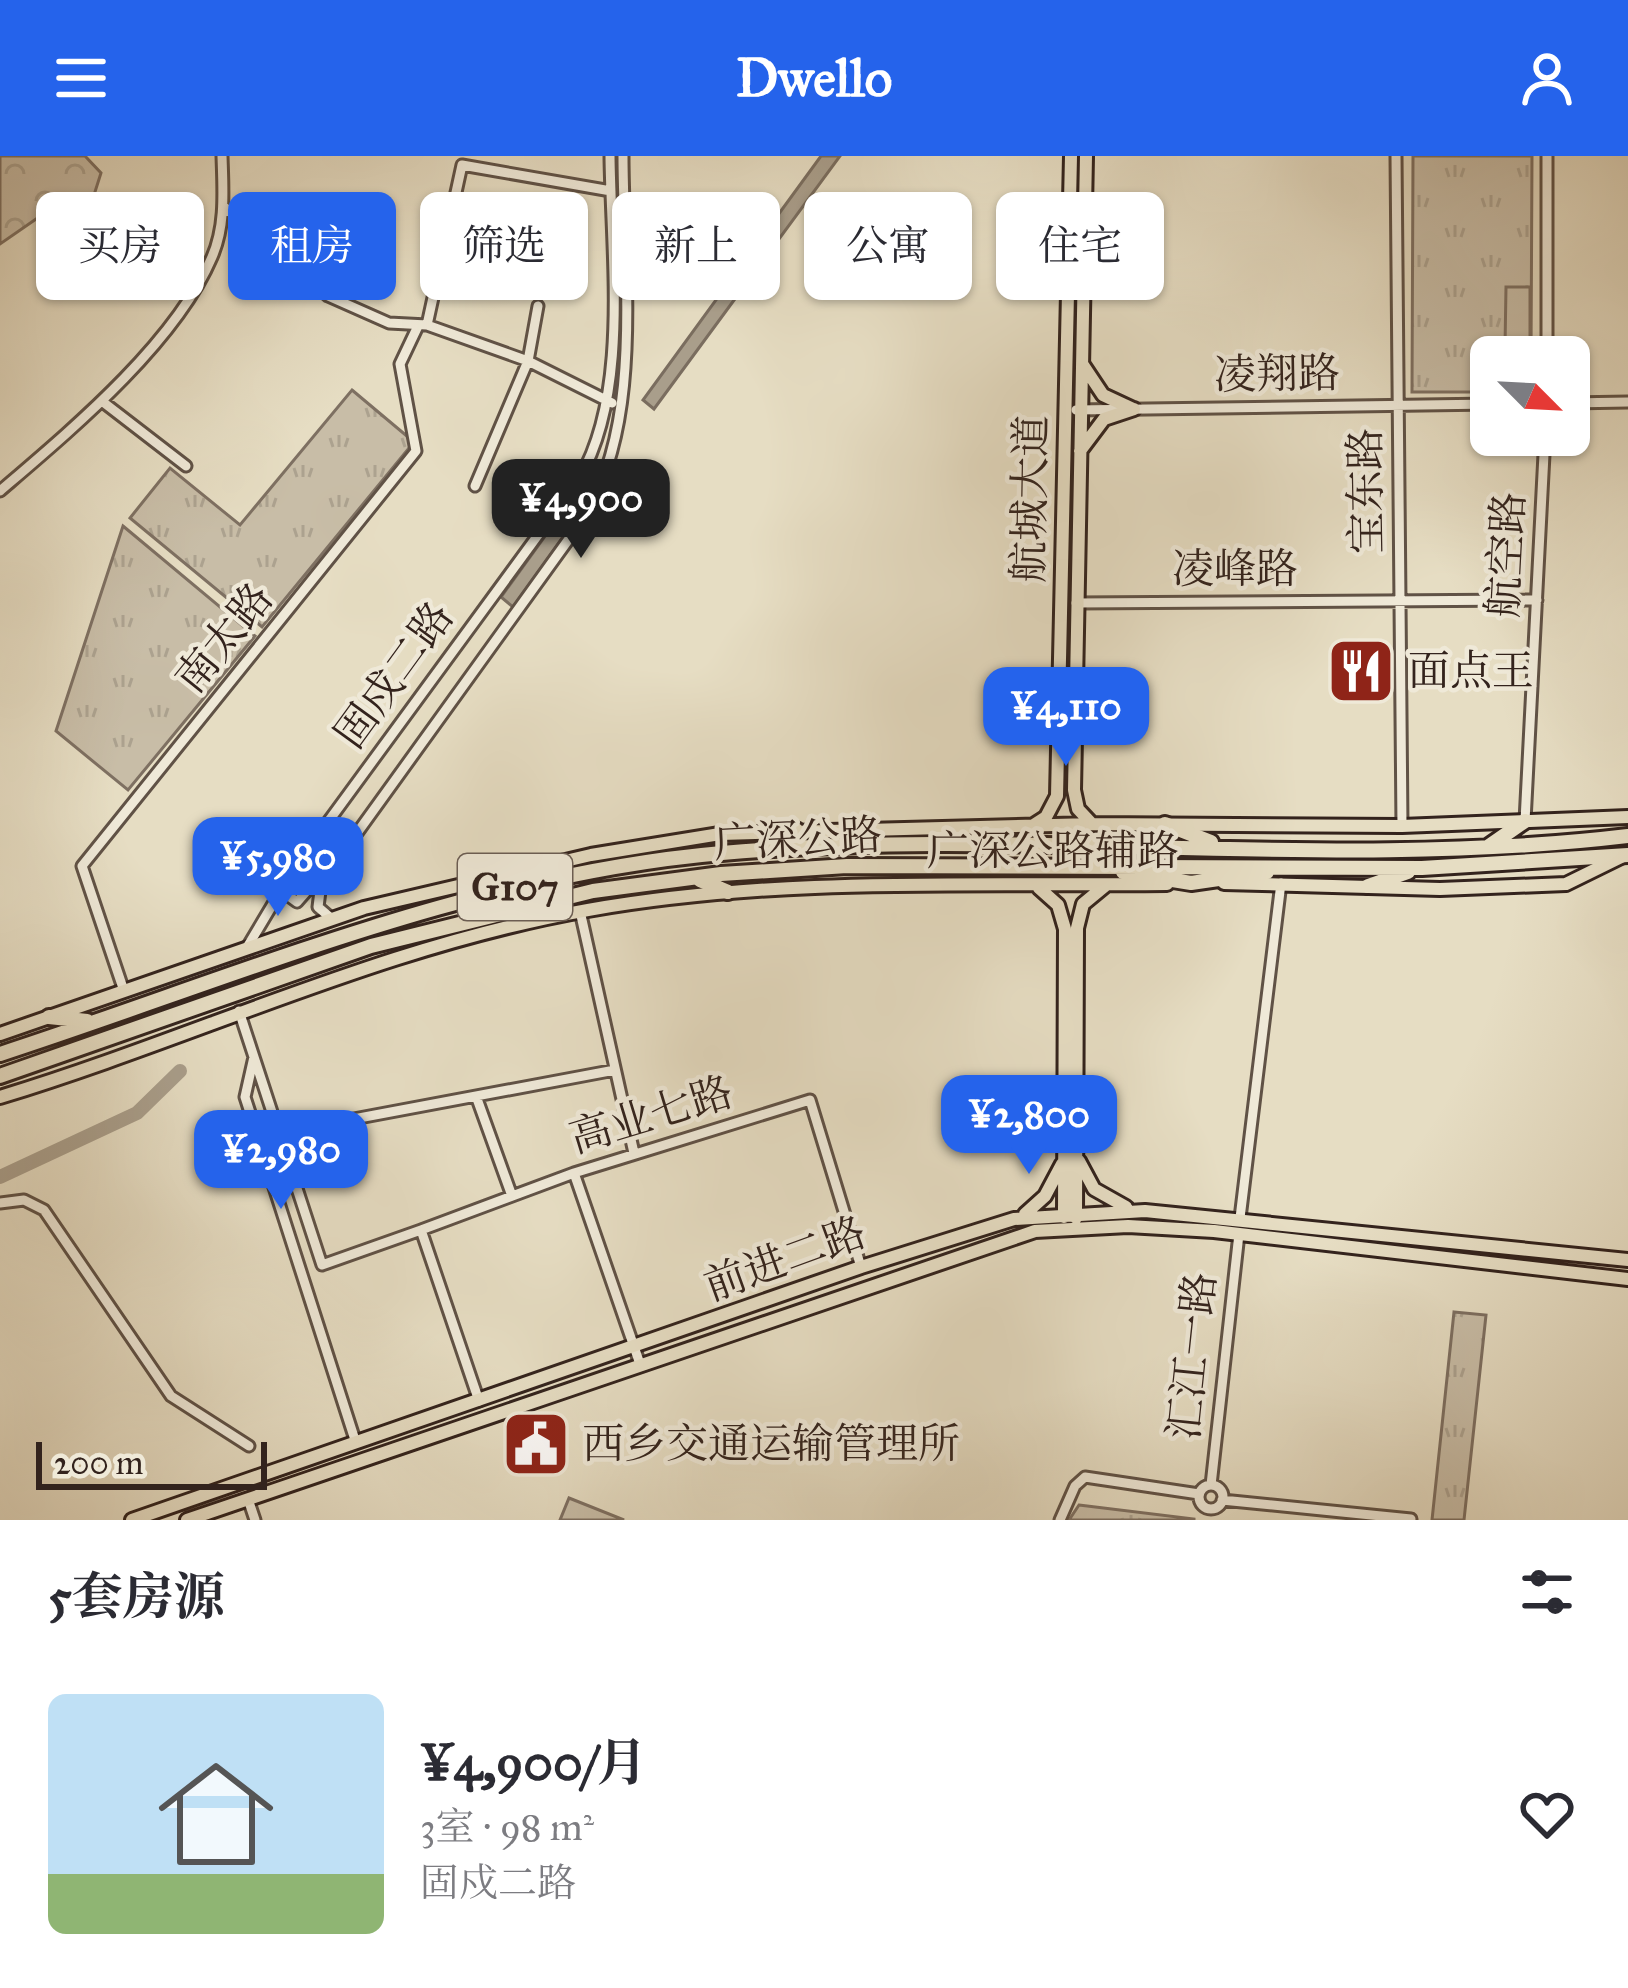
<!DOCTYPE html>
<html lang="zh">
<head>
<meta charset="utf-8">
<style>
	:root { --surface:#fff; --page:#f2f2f3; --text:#2b2b33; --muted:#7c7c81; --accent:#2563eb }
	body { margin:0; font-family:"IM FELL Great Primer","Noto Serif SC",serif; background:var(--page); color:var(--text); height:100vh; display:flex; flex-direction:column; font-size:45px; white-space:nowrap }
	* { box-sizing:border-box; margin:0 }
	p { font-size:39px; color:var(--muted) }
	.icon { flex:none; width:66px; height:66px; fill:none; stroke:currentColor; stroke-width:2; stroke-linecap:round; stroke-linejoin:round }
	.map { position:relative; height:1364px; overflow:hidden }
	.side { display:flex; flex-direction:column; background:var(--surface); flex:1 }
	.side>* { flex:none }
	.banner { position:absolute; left:36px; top:36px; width:1557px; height:108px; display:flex; gap:24px }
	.needle { width:78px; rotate:114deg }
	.tools { position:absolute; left:1470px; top:180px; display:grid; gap:24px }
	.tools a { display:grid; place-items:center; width:120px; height:120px; border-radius:18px; background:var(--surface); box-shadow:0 3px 9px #0004; font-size:60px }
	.scale { position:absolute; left:36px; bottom:30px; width:231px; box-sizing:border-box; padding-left:12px; border:6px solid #33231d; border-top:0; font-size:33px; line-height:42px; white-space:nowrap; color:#33231d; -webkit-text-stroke:9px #efe9d8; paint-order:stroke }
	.price { position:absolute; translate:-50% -102px; padding:0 27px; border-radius:24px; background:var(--accent); color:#fff; font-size:39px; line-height:78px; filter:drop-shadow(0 3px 6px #0008) }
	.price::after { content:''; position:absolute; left:50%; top:72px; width:36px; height:27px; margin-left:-18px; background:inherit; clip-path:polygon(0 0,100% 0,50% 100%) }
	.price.active { background:#222; color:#fff }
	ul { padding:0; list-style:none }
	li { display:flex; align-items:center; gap:36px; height:300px; padding:0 48px }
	li span { display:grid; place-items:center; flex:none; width:336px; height:240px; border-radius:18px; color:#555 }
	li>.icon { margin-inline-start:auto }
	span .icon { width:144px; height:144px; fill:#fffc; stroke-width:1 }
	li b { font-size:51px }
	h2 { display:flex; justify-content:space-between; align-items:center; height:144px; padding:0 48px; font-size:51px }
	.tag { padding:0 42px; border-radius:18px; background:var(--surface); box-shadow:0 3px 9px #0004; font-size:42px; line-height:108px }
	.tag.active { background:var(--accent); color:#fff }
	header { display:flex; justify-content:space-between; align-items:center; height:156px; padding:0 48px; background:var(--accent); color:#fff; font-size:54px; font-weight:700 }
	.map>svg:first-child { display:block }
	.grass { fill:url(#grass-tufts); stroke:#7e7062; stroke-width:3 }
	.forest { fill:url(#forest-crowns); stroke:#7e7062; stroke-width:3 }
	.pitch { fill:#c8bda7; stroke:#7e7062; stroke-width:3 }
	.water { fill:#a99e8b; stroke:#7a6d5f; stroke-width:3 }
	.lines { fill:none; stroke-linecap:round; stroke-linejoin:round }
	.river { stroke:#a99e8b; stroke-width:14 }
	.minor-casing { stroke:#605246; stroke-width:15 }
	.major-casing { stroke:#33231d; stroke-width:18 }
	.highway-casing { stroke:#33231d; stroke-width:20 }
	.minor { stroke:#efe9d8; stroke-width:9 }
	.major { stroke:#e6ddc3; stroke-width:12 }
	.highway { stroke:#e6ddc3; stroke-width:14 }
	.labels { text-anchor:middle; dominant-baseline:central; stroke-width:9; stroke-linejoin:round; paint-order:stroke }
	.shield { fill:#efe9d8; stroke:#6b5e55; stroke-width:3 }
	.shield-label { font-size:39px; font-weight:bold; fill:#33231d }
	.street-label { font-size:42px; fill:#33231d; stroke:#efe9d8 }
	.poi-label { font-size:42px; fill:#33231d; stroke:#efe9d8; text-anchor:start }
</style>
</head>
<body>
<header><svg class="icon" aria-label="menu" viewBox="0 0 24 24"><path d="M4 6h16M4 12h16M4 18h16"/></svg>Dwello<svg class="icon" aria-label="person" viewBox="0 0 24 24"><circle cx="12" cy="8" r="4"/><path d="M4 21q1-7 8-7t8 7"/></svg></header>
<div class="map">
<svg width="1628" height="1364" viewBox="0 0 1628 1364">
	<defs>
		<pattern id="grass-tufts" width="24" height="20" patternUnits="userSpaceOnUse" patternTransform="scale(3)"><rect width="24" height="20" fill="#c8bda7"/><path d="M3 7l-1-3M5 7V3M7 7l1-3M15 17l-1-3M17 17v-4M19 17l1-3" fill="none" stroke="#aca28f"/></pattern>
		<pattern id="forest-crowns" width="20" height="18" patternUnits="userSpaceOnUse" patternTransform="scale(3)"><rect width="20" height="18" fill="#c8bda7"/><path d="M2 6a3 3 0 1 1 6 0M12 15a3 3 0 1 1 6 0" fill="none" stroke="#aca28f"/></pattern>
	</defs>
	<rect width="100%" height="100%" fill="#e6ddc3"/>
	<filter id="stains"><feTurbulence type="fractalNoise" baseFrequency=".00167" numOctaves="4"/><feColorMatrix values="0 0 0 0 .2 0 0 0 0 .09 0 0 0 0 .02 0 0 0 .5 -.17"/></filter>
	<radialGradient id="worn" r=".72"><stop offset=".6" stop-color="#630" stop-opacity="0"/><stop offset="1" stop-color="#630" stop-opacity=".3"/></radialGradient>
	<!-- grass -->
	<path class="grass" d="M1413 0H1532L1531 201H1491V236H1412Z
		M352 234 414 286 262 471 130 362 170 312 240 369Z
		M123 370 255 480 128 634 56 575Z
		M1454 1156 1486 1159 1464 1364H1432Z
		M1079 1349 1194 1363V1364H1069Z"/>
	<!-- forest -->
	<path class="forest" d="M0 0H85L101 17 80 83 67 88 39 61 0 88Z"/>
	<!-- pitch -->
	<path class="pitch" d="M1506 131H1530V191H1505Z
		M569 1342 624 1364H560Z"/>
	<!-- water -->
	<path class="water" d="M821 0H840L654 253 643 244Z
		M561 358 573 367 513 451 501 441Z"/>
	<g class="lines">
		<!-- river -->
		<path class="river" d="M0 1021 137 957 180 915"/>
		<!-- minor casing -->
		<g class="minor-casing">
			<path id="minor" d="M1396 0 1402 670
				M1547 0V201
				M223 50 328 140 389 167 427 169 528 205 612 247
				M427 169 462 9 611 35
				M103 246 186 310
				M1569 247 1628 246
				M1076 254 1491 248
				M475 330 528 205 538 150
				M0 335C70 275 175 188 212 101 226 69 223 34 222 0
				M1076 447 1537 444
				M1525 665 1545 279
				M290 727 286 738 297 746 319 721
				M580 755 634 997
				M332 763 318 751 321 727 579 369C646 272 623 114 623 0
				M246 793 295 711 579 323C630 236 611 100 610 0
				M124 835 82 710 416 295 400 208 418 170
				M239 855 322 1109 421 1074
				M254 901 245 941 356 1287
				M476 940 512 1040
				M279 977 615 914
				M574 1017 640 1208
				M0 1047 24 1044 44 1054 171 1240 249 1290
				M1240 1062 1281 727
				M479 1245 421 1074 574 1017 810 944 861 1111
				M1211 1329 1239 1078
				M1199 1341a12 12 0 1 1 24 0a12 12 0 1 1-24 0Z
				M248 1343 255 1364
				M1222 1344 1411 1363
				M1060 1364 1075 1330 1085 1321 1199 1338"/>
		</g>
		<!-- major casing -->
		<g class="major-casing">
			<path id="major" d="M1086 0 1074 634 1078 653 1092 668
				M1083 209 1103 239 1133 253
				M1080 295 1104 263 1134 253
				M1032 670 1046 661 1057 640 1071 0
				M1224 727 1440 733 1566 728 1623 700
				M1039 732 1058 749 1065 773 1064 1061
				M0 878 364 752 591 699 720 678 1092 668 1402 670 1628 661
				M0 941C197 881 383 790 588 754 779 720 974 730 1167 728
				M1079 1005 1094 1033 1126 1051
				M1025 1058 1045 1040 1062 1008
				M1076 1062 1077 772 1083 748 1106 729
				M132 1364 861 1111 1014 1063 1145 1055 1628 1104
				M187 1364 1035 1075 1128 1070 1214 1075 1628 1123"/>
		</g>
		<!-- highway casing -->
		<g class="highway-casing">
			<path id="highway" d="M1165 668 1211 686
				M1489 690 1525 665
				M764 692 796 674
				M1123 716 1191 727 1267 716
				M700 724 728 736
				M1368 730 1408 716
				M49 861 87 865
				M0 898C239 820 469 719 722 697 1023 670 1328 716 1628 680
				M0 920 371 790 593 735 721 718 847 710 1422 712 1628 699"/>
		</g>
		<!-- minor -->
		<use href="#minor" class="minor"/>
		<!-- major -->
		<use href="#major" class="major"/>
		<!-- highway -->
		<use href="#highway" class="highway"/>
	</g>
	<!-- icons -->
	<defs>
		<g id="restaurant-square" transform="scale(3.45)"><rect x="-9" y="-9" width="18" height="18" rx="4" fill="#8f2418" stroke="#efe9d8"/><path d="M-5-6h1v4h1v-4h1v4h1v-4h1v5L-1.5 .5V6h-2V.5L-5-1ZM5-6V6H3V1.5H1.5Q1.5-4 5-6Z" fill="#fff"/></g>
		<g id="civic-square" transform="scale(3.45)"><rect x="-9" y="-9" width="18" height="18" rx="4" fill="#8f2418" stroke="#efe9d8"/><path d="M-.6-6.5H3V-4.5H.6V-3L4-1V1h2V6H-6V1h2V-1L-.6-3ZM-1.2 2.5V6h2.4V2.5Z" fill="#fff"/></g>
	</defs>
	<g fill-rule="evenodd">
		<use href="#restaurant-square" x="1361" y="515"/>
		<use href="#civic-square" x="536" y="1288"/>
	</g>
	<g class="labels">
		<!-- shield labels -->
		<rect class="shield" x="458" y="698" width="114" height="66" rx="9"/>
		<g class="shield-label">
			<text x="515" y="731">G107</text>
		</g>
		<!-- street labels -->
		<g class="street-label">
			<text transform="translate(1277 218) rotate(-1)">凌翔路</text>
			<text transform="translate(1366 335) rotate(-91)">宝东路</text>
			<text transform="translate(1030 343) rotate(-89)">航城大道</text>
			<text transform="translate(1506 399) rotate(-87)">航空路</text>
			<text x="1235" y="413">凌峰路</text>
			<text transform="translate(224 482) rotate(-51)">南太路</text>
			<text transform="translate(394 519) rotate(-54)">固戍二路</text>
			<text transform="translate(798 683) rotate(-3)">广深公路</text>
			<text x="1053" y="695">广深公路辅路</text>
			<text transform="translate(651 959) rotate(-17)">高业七路</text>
			<text transform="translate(785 1103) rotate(-20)">前进二路</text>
			<text transform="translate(1192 1200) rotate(-84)">汇江一路</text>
		</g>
		<!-- poi labels -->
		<g class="poi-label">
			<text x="1408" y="515">面点王</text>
			<text x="582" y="1288">西乡交通运输管理所</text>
		</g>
	</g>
	<rect width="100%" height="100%" filter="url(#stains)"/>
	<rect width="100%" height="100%" fill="url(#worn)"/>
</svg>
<div class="tools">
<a><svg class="needle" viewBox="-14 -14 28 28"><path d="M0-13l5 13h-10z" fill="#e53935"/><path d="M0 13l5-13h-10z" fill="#7c7c81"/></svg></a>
</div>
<div class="scale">200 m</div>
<b class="price active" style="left:581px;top:405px">¥4,900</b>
<b class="price" style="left:1066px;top:613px">¥4,110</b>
<b class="price" style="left:278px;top:763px">¥5,980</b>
<b class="price" style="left:1029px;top:1021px">¥2,800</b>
<b class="price" style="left:281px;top:1056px">¥2,980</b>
<div class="banner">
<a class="tag">买房</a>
<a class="tag active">租房</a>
<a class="tag">筛选</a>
<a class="tag">新上</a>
<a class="tag">公寓</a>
<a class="tag">住宅</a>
</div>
</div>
<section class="side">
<h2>5套房源<svg class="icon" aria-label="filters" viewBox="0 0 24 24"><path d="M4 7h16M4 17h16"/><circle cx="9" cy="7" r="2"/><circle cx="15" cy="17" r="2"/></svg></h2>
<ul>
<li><span style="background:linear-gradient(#bfe0f5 75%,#8fb573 0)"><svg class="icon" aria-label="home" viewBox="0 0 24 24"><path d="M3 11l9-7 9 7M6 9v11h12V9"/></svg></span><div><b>¥4,900/月</b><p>3室 · 98 m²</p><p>固戍二路</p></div><svg class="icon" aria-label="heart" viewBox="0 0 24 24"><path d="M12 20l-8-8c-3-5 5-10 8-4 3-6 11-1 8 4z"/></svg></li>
</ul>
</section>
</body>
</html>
